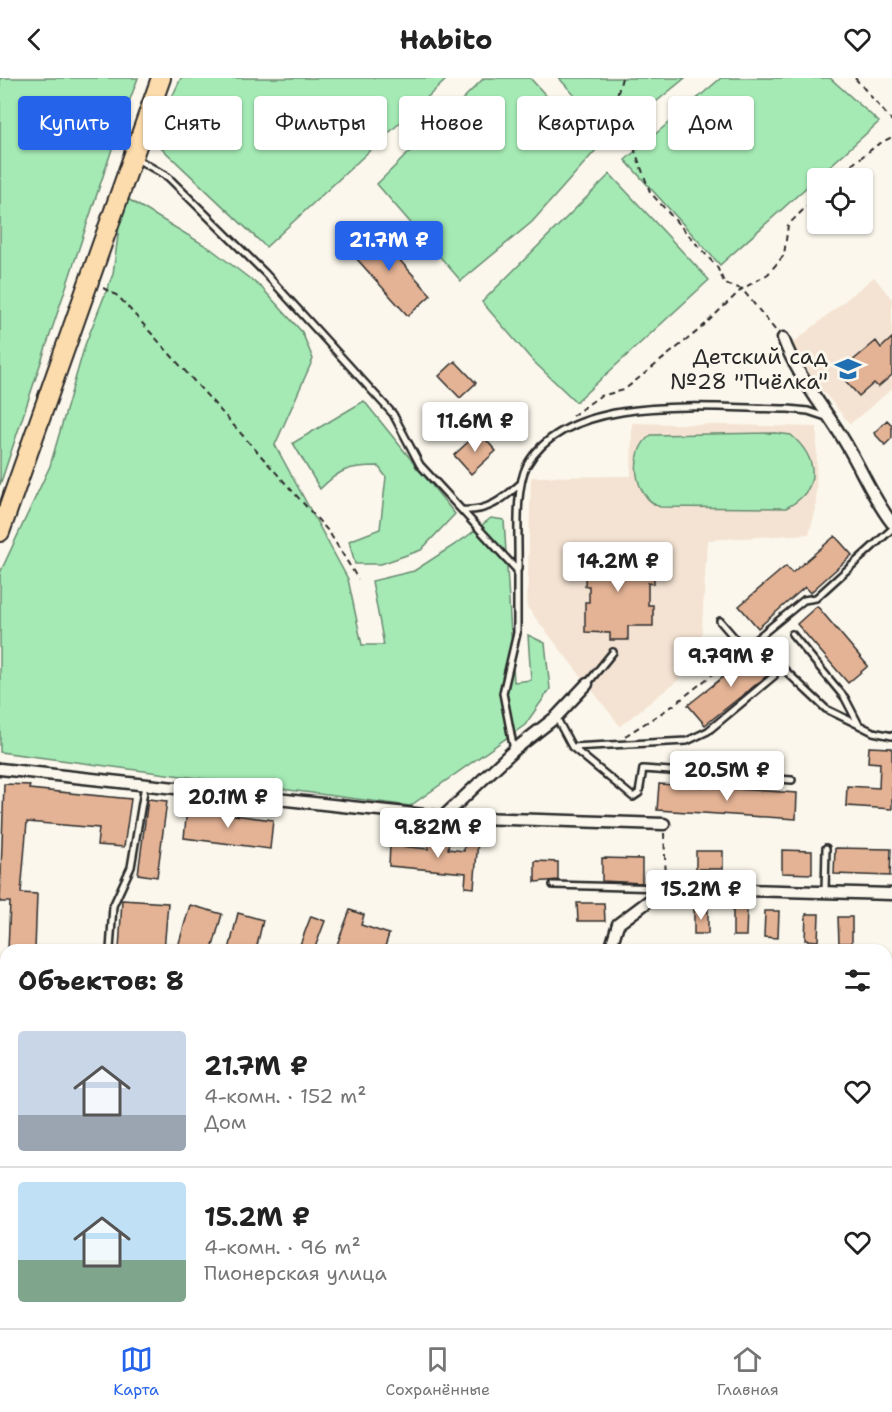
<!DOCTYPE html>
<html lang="ru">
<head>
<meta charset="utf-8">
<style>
	:root { --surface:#fff; --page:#f6f6f6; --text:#222; --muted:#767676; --line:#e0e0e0; --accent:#2563eb }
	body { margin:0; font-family:"Shantell Sans",sans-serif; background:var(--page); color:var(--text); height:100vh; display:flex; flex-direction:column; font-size:22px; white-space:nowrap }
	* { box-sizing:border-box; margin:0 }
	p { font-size:20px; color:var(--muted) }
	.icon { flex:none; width:33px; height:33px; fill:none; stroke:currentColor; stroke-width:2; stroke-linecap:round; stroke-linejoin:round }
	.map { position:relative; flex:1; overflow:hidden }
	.sheet { position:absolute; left:0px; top:866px; width:892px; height:386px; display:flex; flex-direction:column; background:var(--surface); border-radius:18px 18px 0 0; box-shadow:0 2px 4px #0004 }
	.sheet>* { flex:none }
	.top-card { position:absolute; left:18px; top:18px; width:856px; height:54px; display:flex; gap:12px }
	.controls { position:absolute; left:807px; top:90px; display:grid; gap:12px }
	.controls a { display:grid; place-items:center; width:66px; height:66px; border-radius:6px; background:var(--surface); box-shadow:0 2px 4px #0004; font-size:30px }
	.price { position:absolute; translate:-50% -51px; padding:0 14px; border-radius:6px; background:#fff; color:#222; font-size:20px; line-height:39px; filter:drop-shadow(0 2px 3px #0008) }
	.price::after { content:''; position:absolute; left:50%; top:36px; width:18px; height:14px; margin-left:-9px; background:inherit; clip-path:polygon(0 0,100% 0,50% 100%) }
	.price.active { background:var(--accent); color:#fff }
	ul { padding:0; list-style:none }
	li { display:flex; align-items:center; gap:18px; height:150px; padding:0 18px }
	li+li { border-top:2px solid var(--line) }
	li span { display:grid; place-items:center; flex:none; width:168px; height:120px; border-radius:6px; color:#555 }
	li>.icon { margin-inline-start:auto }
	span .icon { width:72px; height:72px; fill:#fffc; stroke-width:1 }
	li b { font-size:26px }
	h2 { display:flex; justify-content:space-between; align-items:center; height:72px; padding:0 18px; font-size:26px }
	.pill { padding:0 21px; border-radius:6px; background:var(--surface); box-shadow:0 2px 4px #0004; font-size:21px; line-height:54px }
	.pill.active { background:var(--accent); color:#fff }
	header { display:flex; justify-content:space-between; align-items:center; height:78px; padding:0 18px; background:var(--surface); font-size:27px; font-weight:700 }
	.tab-bar { display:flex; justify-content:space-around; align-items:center; height:84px; border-top:2px solid var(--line); background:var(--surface); font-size:16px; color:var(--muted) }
	.tab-bar a { display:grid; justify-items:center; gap:3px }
	.tab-bar .active { color:var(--accent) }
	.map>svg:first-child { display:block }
	.built { fill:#f4e3d2 }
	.green { fill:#a5eab5; stroke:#688a70; stroke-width:1.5 }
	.building { fill:#e4b395; stroke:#2b2b2b; stroke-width:1.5 }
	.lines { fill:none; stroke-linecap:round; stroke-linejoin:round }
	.lane-casing { stroke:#2b2b2b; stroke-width:10 }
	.street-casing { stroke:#2b2b2b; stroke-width:15 }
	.secondary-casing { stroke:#2b2b2b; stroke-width:21 }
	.primary-casing { stroke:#2b2b2b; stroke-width:22 }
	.path { stroke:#2b2b2b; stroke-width:2; stroke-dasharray:6 4.5; stroke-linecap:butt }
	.lane { stroke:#fbf7ec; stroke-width:5 }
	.street { stroke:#fbf7ec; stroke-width:10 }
	.secondary { stroke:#fbf7ec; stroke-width:16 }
	.primary { stroke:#fcdcac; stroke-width:18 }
	.labels { text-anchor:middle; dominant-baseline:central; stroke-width:6; stroke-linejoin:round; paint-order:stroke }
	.poi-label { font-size:22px; fill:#2b2b2b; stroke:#fbf7ec; text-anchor:end }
</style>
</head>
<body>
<header><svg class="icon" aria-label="back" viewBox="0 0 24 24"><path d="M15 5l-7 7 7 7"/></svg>Habito<svg class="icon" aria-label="heart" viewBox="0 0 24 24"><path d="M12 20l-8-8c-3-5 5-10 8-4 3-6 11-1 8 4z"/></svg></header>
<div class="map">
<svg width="892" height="1250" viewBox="0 0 892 1250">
	<rect width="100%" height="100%" fill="#fbf7ec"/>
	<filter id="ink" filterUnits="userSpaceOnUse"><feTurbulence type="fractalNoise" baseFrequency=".0167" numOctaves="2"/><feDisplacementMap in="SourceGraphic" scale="12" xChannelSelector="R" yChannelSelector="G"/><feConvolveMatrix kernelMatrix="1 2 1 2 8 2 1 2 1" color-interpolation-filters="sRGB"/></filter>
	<g filter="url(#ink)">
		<!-- built -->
		<path class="built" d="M874 199 892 221V311L850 346 787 270Z
			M632 345 817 349 816 431 809 456 707 462 700 585 620 648 527 529 531 399 631 398Z"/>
		<!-- green -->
		<path class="green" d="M0 0H138L116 59 0 407Z
			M181 0H448L266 169 152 61Z
			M484 0H530L596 72 532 144 461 203 377 106Z
			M559 0H685L612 60Z
			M721 0H830L879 44 720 187 625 82Z
			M610 96 709 202 576 324 532 282 482 224Z
			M123 118 211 171 262 210 302 254 313 281 275 367 348 501 362 567H384L372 503 414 493 465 460 491 440 504 442 514 604 531 602 528 557 545 565 550 611 525 647 410 728 0 674V495L50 388 85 267 113 196Z
			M364 323 455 436 421 472 381 486H355L349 463 380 451 386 399 378 388C349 388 340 391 320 411L293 365Z
			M776 355 791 357C819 381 821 412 786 430L660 429C633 418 628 374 651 357Z
			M0 961 6 963V1147L0 1146Z
			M0 1178 6 1184V1245H91V1250H0Z
			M887 1200 892 1204V1250H789L744 1245H886Z
			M268 1245H640L609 1250H281Z"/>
		<!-- building -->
		<path class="building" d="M370 149 431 217 408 238 347 170Z
			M892 260V297L878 309 874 305 859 318 843 300 856 289 851 284 876 263 881 270Z
			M455 283 476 305 460 320 439 298Z
			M887 342 892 347V360L885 367 874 355Z
			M479 354 496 373 471 396 454 377Z
			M835 458 852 477 810 515 805 509 758 550 739 528 786 488 792 495Z
			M610 469H629V484L645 485V479L654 480V506L648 505V527H653V548H628V562H610V555L585 554V524H589V508H585L586 477 610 478Z
			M817 528 868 588 848 605 797 546Z
			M757 572 773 593 705 647 688 627Z
			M869 669 892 670V731L846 728 847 708 879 710 880 685 868 684Z
			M4 706 30 707 29 711 131 721 124 769 97 767 99 750 27 744 21 815 37 816 35 872H8L10 824H0Z
			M659 706 797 715 796 741 657 732Z
			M148 721 167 723 157 799 138 796Z
			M187 731 273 742 270 771 184 760Z
			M465 762 478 763 474 810 465 809 466 795 389 788 390 767 428 771V763L449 764 448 771 464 773Z
			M835 770 891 771 890 798 834 796Z
			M782 772 812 773V796L782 795Z
			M696 773H723V791H696Z
			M602 780 642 781V805L602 803Z
			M535 783 558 784V802L535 804Z
			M122 822 168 825 164 872H119Z
			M577 825H604L605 843H578Z
			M190 827 222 836 212 872H177Z
			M694 830H708V856H694Z
			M733 831 747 832 746 858H733Z
			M350 832 364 837 361 847 389 856 384 872H335Z
			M765 833H779L778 860 764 859Z
			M238 835 263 842 256 872H229Z
			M806 836H819L818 863 805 862Z
			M311 838 325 843 314 872H298Z
			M838 839H852V865H839Z"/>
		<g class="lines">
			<!-- lane casing -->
			<g class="lane-casing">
				<path id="lane" d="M137 81 168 99 265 195 393 336 420 387 517 492V555L503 615 514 672
					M462 432C487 434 502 422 520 406
					M518 491C519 463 514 412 527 387 569 312 715 331 788 331L808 333 829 340
					M720 543 744 571 804 522 816 520 892 451
					M792 556 845 620 859 647 873 654 892 658
					M754 563 826 631 859 647
					M587 606 613 574
					M556 639 572 669 633 719 639 715 643 691 792 702
					M572 669 687 663 708 653 774 598
					M553 807 664 810
					M825 813 826 770
					M110 872 113 828 131 789 145 707
					M0 941H6"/>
			</g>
			<!-- street casing -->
			<g class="street-casing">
				<path id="street" d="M783 260C796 296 820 324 840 356 859 385 871 418 892 445
					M0 691 443 739 514 672 556 639 587 606
					M443 739 664 746
					M610 872 618 846 666 810 892 816
					M886 941 892 942
					M0 956 6 957
					M887 1200 892 1027"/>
			</g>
			<!-- secondary casing -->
			<g class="secondary-casing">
				<path id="secondary" d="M0 1160H6
					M886 1200H892"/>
			</g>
			<!-- primary casing -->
			<g class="primary-casing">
				<path id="primary" d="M0 454 161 0"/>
			</g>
			<!-- path -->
			<path class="path" d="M622 0 616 21 650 114 717 189 725 206 742 211 776 253
				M855 0 892 43
				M835 100 877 67 892 59
				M103 210 118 218 329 454 358 501
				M572 338 600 318 624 312 699 252 742 211 768 196 784 177 788 147 818 117
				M625 658 674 627 739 575
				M664 755 666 801
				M886 1216H892
				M0 1241 6 1244
				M8 1245 19 1250
				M426 1245 431 1250
				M222 1250 225 1245
				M558 1250 564 1245"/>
			<!-- lane -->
			<use href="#lane" class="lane"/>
			<!-- street -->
			<use href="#street" class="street"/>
			<!-- secondary -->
			<use href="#secondary" class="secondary"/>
			<!-- primary -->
			<use href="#primary" class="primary"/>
		</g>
	</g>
	<!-- icons -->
	<defs>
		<g id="school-bare" transform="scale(2.07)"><path d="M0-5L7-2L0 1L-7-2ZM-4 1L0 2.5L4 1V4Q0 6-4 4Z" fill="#1f6fb2" stroke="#fbf7ec" stroke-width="2.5" paint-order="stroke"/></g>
	</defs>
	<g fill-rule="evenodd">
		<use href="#school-bare" x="848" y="291"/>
	</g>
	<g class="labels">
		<!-- poi labels -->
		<g class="poi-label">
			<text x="828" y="278">Детский сад<tspan x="828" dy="25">№28 "Пчёлка"</tspan></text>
		</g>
	</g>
</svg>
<div class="controls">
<a><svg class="icon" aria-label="locate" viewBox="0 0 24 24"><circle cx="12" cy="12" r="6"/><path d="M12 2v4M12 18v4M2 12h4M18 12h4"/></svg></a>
</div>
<b class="price active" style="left:389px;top:194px">21.7M ₽</b>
<b class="price" style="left:475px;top:375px">11.6M ₽</b>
<b class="price" style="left:618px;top:515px">14.2M ₽</b>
<b class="price" style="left:731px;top:610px">9.79M ₽</b>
<b class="price" style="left:727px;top:724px">20.5M ₽</b>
<b class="price" style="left:228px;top:751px">20.1M ₽</b>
<b class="price" style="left:438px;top:781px">9.82M ₽</b>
<b class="price" style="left:701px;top:843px">15.2M ₽</b>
<div class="top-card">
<a class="pill active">Купить</a>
<a class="pill">Снять</a>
<a class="pill">Фильтры</a>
<a class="pill">Новое</a>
<a class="pill">Квартира</a>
<a class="pill">Дом</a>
</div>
<section class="sheet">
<h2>Объектов: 8<svg class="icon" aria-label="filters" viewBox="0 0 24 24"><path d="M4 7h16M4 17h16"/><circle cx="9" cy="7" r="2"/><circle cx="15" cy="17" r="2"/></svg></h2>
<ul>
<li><span style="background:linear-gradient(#c9d6e8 70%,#9aa5b1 0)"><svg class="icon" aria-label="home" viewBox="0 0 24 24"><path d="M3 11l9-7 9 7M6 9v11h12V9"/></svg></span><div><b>21.7M ₽</b><p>4-комн. · 152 m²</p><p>Дом</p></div><svg class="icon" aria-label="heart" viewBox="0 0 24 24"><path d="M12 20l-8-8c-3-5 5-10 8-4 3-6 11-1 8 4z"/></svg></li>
<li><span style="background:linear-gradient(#bfe0f5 65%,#7fa58c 0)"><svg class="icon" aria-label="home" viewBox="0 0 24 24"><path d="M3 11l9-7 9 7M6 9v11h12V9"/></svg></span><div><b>15.2M ₽</b><p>4-комн. · 96 m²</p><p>Пионерская улица</p></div><svg class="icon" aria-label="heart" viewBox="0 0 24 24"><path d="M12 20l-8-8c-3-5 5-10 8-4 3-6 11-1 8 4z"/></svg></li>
</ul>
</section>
</div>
<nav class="tab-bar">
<a class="active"><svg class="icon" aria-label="map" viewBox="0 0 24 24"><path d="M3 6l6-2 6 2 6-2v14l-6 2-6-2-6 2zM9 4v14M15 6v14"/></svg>Карта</a>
<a><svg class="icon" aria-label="saved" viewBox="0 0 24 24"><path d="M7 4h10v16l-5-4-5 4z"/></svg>Сохранённые</a>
<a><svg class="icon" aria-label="home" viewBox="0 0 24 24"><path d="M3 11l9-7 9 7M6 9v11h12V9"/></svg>Главная</a>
</nav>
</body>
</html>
